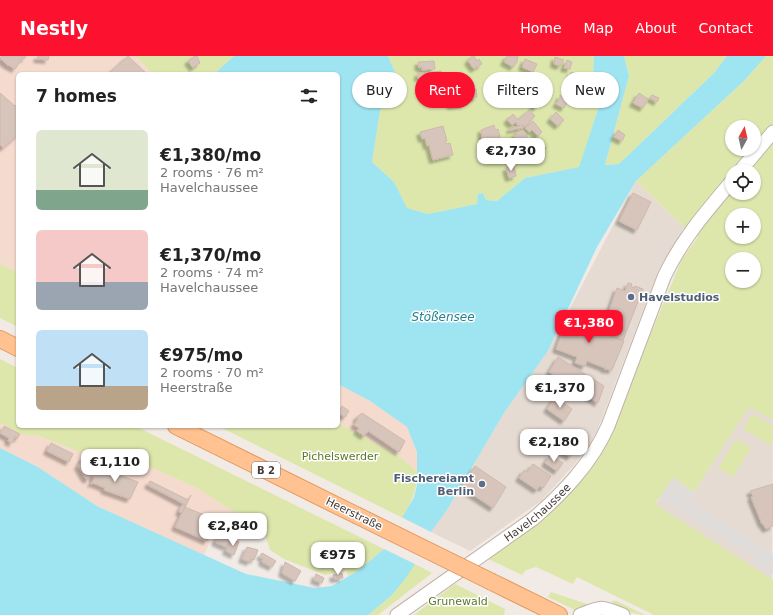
<!DOCTYPE html>
<html lang="en">
<head>
<meta charset="utf-8">
<style>
	:root { --surface:#fff; --page:#f2f2f2; --text:#222; --muted:#767676; --accent:#fc112e }
	body { margin:0; font-family:"DejaVu Sans",sans-serif; background:var(--page); color:var(--text); height:100vh; display:flex; flex-direction:column; font-size:15px; white-space:nowrap }
	* { box-sizing:border-box; margin:0 }
	p { font-size:13px; color:var(--muted) }
	.icon { flex:none; width:22px; height:22px; fill:none; stroke:currentColor; stroke-width:2; stroke-linecap:round; stroke-linejoin:round }
	.map { position:relative; flex:1; overflow:hidden }
	.side { position:absolute; left:16px; top:16px; width:324px; height:356px; display:flex; flex-direction:column; background:var(--surface); border-radius:6px; box-shadow:0 1px 3px #0004 }
	.side>* { flex:none }
	.top-card { position:absolute; left:352px; top:16px; width:361px; height:36px; display:flex; gap:8px }
	.needle { width:26px; rotate:8deg }
	.fabs { position:absolute; left:725px; top:64px; display:grid; gap:8px }
	.fabs a { display:grid; place-items:center; width:36px; height:36px; border-radius:50%; background:var(--surface); box-shadow:0 1px 3px #0004; font-size:20px }
	.price { position:absolute; translate:-50% -34px; padding:0 9px; border-radius:8px; background:#fff; color:#222; font-size:13px; line-height:26px; filter:drop-shadow(0 1px 2px #0008) }
	.price::after { content:''; position:absolute; left:50%; top:24px; width:12px; height:9px; margin-left:-6px; background:inherit; clip-path:polygon(0 0,100% 0,50% 100%) }
	.price.current { background:var(--accent); color:#fff }
	ul { padding:0; list-style:none }
	li { display:flex; align-items:center; gap:12px; height:100px; padding:0 20px }
	li span { display:grid; place-items:center; flex:none; width:112px; height:80px; border-radius:6px; color:#555 }
	li>.icon { margin-inline-start:auto }
	span .icon { width:48px; height:48px; fill:#fffc; stroke-width:1 }
	li b { font-size:17px }
	h2 { display:flex; justify-content:space-between; align-items:center; height:48px; padding:0 20px; font-size:17px }
	.pill { padding:0 14px; border-radius:18px; background:var(--surface); box-shadow:0 1px 3px #0004; font-size:14px; line-height:36px }
	.pill.current { background:var(--accent); color:#fff }
	header { display:flex; align-items:center; gap:24px; box-sizing:border-box; height:56px; padding:0 20px; background:var(--accent); color:#fff }
	header strong { font-size:19px }
	nav { display:flex; gap:22px; margin-inline-start:auto; font-size:14px }
	.map>svg:first-child { display:block }
	.residential { fill:#e6dbd2 }
	.commercial { fill:#f5dace }
	.green { fill:#dde7ac; fill-rule:evenodd }
	.parking { fill:#e0dcda }
	.water { fill:#9fe5f1 }
	.pier { fill:#f2eae4 }
	.building { fill:#d7c5bc; stroke:#cfb8ad; filter:url(#shadow) }
	.lines { fill:none; stroke-linecap:round; stroke-linejoin:round }
	.minor-casing { stroke:#c1b3aa; stroke-width:15 }
	.major-casing { stroke:#e49960; stroke-width:18 }
	.minor { stroke:#fff; stroke-width:13 }
	.major { stroke:#ffc290; stroke-width:16 }
	.major-bridge-casing { stroke:#e49960; stroke-width:18; stroke-linecap:butt }
	.major-bridge { stroke:#ffc290; stroke-width:16 }
	.service-dot { fill:#5c6f8a; stroke:#fff; stroke-width:1.5 }
	.labels { text-anchor:middle; dominant-baseline:central; stroke-width:3; stroke-linejoin:round; paint-order:stroke }
	.shield { fill:#fff; stroke:#7c7571; stroke-width:1 }
	.shield-label { font-size:10px; font-weight:bold; fill:#443a34 }
	.service-label { font-size:11px; font-weight:bold; fill:#4e5e75; stroke:#fff; text-anchor:start }
	.park-label { font-size:11px; fill:#5b7627; stroke:#fff }
	.street-label { font-size:11px; fill:#443a34; stroke:#fff }
	.water-label { font-size:12px; font-style:italic; fill:#278191; stroke:#fff }
</style>
</head>
<body>
<header>
<strong>Nestly</strong>
<nav><a>Home</a><a>Map</a><a>About</a><a>Contact</a></nav>
</header>
<div class="map">
<svg width="773" height="559" viewBox="0 0 773 559">
	<defs>
		<filter id="shadow"><feDropShadow dx="-3.5" dy="3.5" stdDeviation="1" flood-color="#0004"/></filter>
	</defs>
	<rect width="100%" height="100%" fill="#f2eae4"/>
	<!-- residential -->
	<path class="residential" d="M636 125 684 171 658 215 594 383 574 409 541 445 470 495 431 476 447 454 504 357 548 295Z
		M749 350 773 364 772 525 655 449 673 422 694 436Z"/>
	<!-- commercial -->
	<path class="commercial" d="M0 0H135L153 18H18V216L0 208Z
		M338 328 370 345 407 371 417 396 418 416 399 400 338 367Z
		M0 367 21 378 39 380 116 410 118 406 152 412 195 431 236 457 219 477 213 479 204 499 97 450 38 411 0 392Z"/>
	<!-- green -->
	<path class="green" d="M135 0H234L214 18H153Z
		M388 0H594L593 20 606 28 580 111 525 122 497 145 486 144 483 137 478 138V148L428 158 407 152 394 126 372 106 380 55 399 25Z
		M624 0H727L714 17 619 108 605 109 629 20Z
		M766 0H773V364L749 351 694 436 673 422 655 448 773 524V559H654L577 521 573 528 536 511 526 514 522 519 486 502 536 467 615 363 682 203 698 181 684 171 636 125 745 24ZM732 71H754V93H732ZM732 115H754V137H732ZM732 159H754V181H732ZM732 203H754V225H732Z
		M0 208 18 216V271L0 262Z
		M0 303 18 312V370H135L384 493 359 514 348 520 347 515 325 519 284 503 270 494 265 479 234 482 236 457 195 431 152 412 118 406 116 410 39 380 21 378 0 367Z
		M752 358 773 370 772 390 743 373Z
		M338 367 399 400 418 416C417 434 411 446 403 462L218 370H338Z
		M736 383 751 392 733 421 718 412Z
		M415 508 432 517 378 559H368L391 540Z
		M455 528 505 553 504 559H414Z
		M551 536 590 549 575 554 548 541Z
		M612 545H617L645 559C638 559 612 552 612 545Z"/>
	<!-- parking -->
	<path class="parking" d="M673 422 695 437 690 445 773 498V518L753 506 755 502 659 442Z"/>
	<!-- water -->
	<path class="water" d="M234 0H388L399 25 380 55 372 106 394 126 407 152 428 158 477 148 478 138 483 137 486 144 497 145 525 122 579 111 606 29 593 20 594 0H624L629 20 605 109 619 108 714 17 727 0H766L745 24 636 125 597 191 548 295 504 357 447 454 431 476 415 508 405 523 391 540 368 559H0V392L38 411 97 450 246 518 315 532 332 530 359 514 384 493 414 441 417 429V396L407 371 370 345 338 328V18H214Z"/>
	<!-- pier -->
	<path class="pier" d="M401 461 433 477 417 509 382 492Z"/>
	<!-- building -->
	<path class="building" d="M2 0H26L24 3 22 2 15 13 6 8 0 2Z
		M38 0H49L48 4 37 3Z
		M128 0 147 18H108Z
		M195 0H197L200 7 193 12 188 5Z
		M472 0H474L477 5 479 3 482 8 474 13 468 5Z
		M507 0H518L517 6 513 11 504 6Z
		M555 1 564 4 560 10 554 8Z
		M525 3 537 8 533 16 522 11Z
		M567 4 572 6 570 13 564 12Z
		M434 5 435 13 422 14V11L419 12 418 6Z
		M441 15 442 23 425 24V17Z
		M571 16 579 19 578 22 570 19Z
		M418 17H424V22H418Z
		M532 21 539 25 533 33 527 30Z
		M500 25 507 31 505 34 498 28Z
		M476 33 477 41 473 42 471 34Z
		M458 34H462L464 48 451 50 449 35Z
		M447 35V38L429 40 428 36Z
		M529 35 542 43 536 52 525 40Z
		M0 37 15 50 17 49 18 51V79L3 92 0 89Z
		M639 37 648 43 643 52 633 47Z
		M510 38 512 40 508 45 505 42Z
		M560 39 568 45 564 52 556 48 560 42Z
		M652 39 659 42 657 46 650 42Z
		M529 54 535 60 525 71 523 69 518 70 516 66 512 69 507 64 513 58 518 64Z
		M556 56 564 64 558 70 550 63Z
		M533 65 542 76 538 80 532 74 529 76 525 72Z
		M494 69 495 74 498 73 500 81 497 82 499 89 483 90 481 74Z
		M523 69V72L510 74V72Z
		M443 70 447 85H445L446 88 450 87 453 99 433 104 429 89 427 90 425 82 422 83 420 76Z
		M523 74 525 76 531 90 524 92 523 88 517 90 514 79 517 78V76Z
		M618 74 625 79 622 85 614 81Z
		M537 85 546 92 540 99 534 93 532 87Z
		M514 110 516 120 509 122 506 112Z
		M633 137 651 146 637 174 619 165Z
		M628 227 632 228 631 230 635 232V230L643 233 623 284 608 279 612 268 609 267 613 256 609 255 617 232 625 235Z
		M586 255 590 256 586 266 594 269 592 273 624 285 612 314 604 313 605 312 587 305 585 310 575 307 577 301 556 293 567 263 577 267 578 263 582 264Z
		M558 301 604 330 598 347 549 316Z
		M555 341 572 353 564 365 547 353Z
		M342 350 349 355 345 361 338 357Z
		M362 357 405 385 399 396 368 375 364 380 357 375 359 372 354 369 358 363 356 362Z
		M4 370 20 378 17 383 15 380 12 387 8 385 9 382 0 377 3 372H4Z
		M567 376 574 380 575 377 582 382 570 401 557 392Z
		M51 387 73 398 69 406 47 395Z
		M550 399 563 407 557 415 545 407Z
		M83 401 97 408 88 424 85 422 78 410Z
		M533 408 551 420 543 432 540 430 537 434 519 422 524 414 527 416Z
		M475 410 506 431 493 452 461 431Z
		M105 412 113 416 111 421 114 422 116 418 138 426 130 443 104 434 105 432 93 427 91 428 94 422 92 421 97 414 103 416Z
		M150 425 188 444 191 439 185 451 186 449 148 429Z
		M773 428V470L766 473 763 468H762L751 441 753 440 750 435Z
		M182 449 185 451 182 457 179 456Z
		M185 451 204 459 203 462 215 467 207 485 175 471Z
		M222 478 231 482 226 491 215 486 218 480 221 481Z
		M231 483 239 486 234 499 226 495Z
		M247 491 258 494 254 504 251 503 250 506 242 503Z
		M262 497 276 505 272 511 262 506 263 502 260 500Z
		M285 506 301 515 295 525 282 517Z
		M342 517 343 522 334 523 333 519Z
		M316 518 324 522 322 527 314 524Z"/>
	<g class="lines">
		<!-- minor casing -->
		<g class="minor-casing">
			<g id="minor">
				<path d="M740 115 773 76"/>
				<path id="s1" d="M397 559 533 463C564 436 591 408 608 370L664 221C682 183 705 157 732 125"/>
				<path d="M580 559C602 550 601 550 623 559"/>
			</g>
		</g>
		<!-- major casing -->
		<g class="major-casing">
			<path id="major" d="M0 283 18 292
				M176 370 356 459
				M492 526 559 559"/>
		</g>
		<!-- minor -->
		<use href="#minor" class="minor"/>
		<!-- major -->
		<use href="#major" class="major"/>
		<!-- major-bridge casing -->
		<g class="major-bridge-casing">
			<path id="major-bridge" d="M356 459 492 526"/>
		</g>
		<!-- major-bridge -->
		<use href="#major-bridge" class="major-bridge"/>
	</g>
	<!-- markers -->
	<g class="service-dot">
		<circle cx="631" cy="241" r="4"/>
		<circle cx="482" cy="428" r="4"/>
	</g>
	<g class="labels">
		<!-- shield labels -->
		<rect class="shield" x="252" y="406" width="28" height="16" rx="3"/>
		<g class="shield-label">
			<text x="266" y="414">B 2</text>
		</g>
		<!-- service labels -->
		<g class="service-label">
			<text x="639" y="241">Havelstudios</text>
			<text x="474" y="422" text-anchor="end">Fischereiamt<tspan x="474" dy="13">Berlin</tspan></text>
		</g>
		<!-- park labels -->
		<g class="park-label">
			<text x="340" y="400">Pichelswerder</text>
			<text x="458" y="545">Grunewald</text>
		</g>
		<!-- street labels -->
		<g class="street-label">
			<text stroke="none"><textPath href="#s1" startOffset="174">Havelchaussee</textPath></text>
			<text transform="translate(354 458) rotate(26)">Heerstraße</text>
		</g>
		<!-- water labels -->
		<g class="water-label">
			<text x="443" y="261">Stößensee</text>
		</g>
	</g>
</svg>
<div class="fabs">
<a><svg class="needle" viewBox="-14 -14 28 28"><path d="M0-13l5 13h-10z" fill="#e53935"/><path d="M0 13l5-13h-10z" fill="#767676"/></svg></a>
<a><svg class="icon" aria-label="locate" viewBox="0 0 24 24"><circle cx="12" cy="12" r="6"/><path d="M12 2v4M12 18v4M2 12h4M18 12h4"/></svg></a>
<a>+</a>
<a>−</a>
</div>
<b class="price" style="left:511px;top:116px">€2,730</b>
<b class="price current" style="left:589px;top:288px">€1,380</b>
<b class="price" style="left:560px;top:353px">€1,370</b>
<b class="price" style="left:554px;top:407px">€2,180</b>
<b class="price" style="left:115px;top:427px">€1,110</b>
<b class="price" style="left:233px;top:491px">€2,840</b>
<b class="price" style="left:338px;top:520px">€975</b>
<div class="top-card">
<a class="pill">Buy</a>
<a class="pill current">Rent</a>
<a class="pill">Filters</a>
<a class="pill">New</a>
</div>
<section class="side">
<h2>7 homes<svg class="icon" aria-label="filters" viewBox="0 0 24 24"><path d="M4 7h16M4 17h16"/><circle cx="9" cy="7" r="2"/><circle cx="15" cy="17" r="2"/></svg></h2>
<ul>
<li><span style="background:linear-gradient(#dfe7d0 75%,#7fa58c 0)"><svg class="icon" aria-label="home" viewBox="0 0 24 24"><path d="M3 11l9-7 9 7M6 9v11h12V9"/></svg></span><div><b>€1,380/mo</b><p>2 rooms · 76 m²</p><p>Havelchaussee</p></div></li>
<li><span style="background:linear-gradient(#f6c9c9 65%,#9aa5b1 0)"><svg class="icon" aria-label="home" viewBox="0 0 24 24"><path d="M3 11l9-7 9 7M6 9v11h12V9"/></svg></span><div><b>€1,370/mo</b><p>2 rooms · 74 m²</p><p>Havelchaussee</p></div></li>
<li><span style="background:linear-gradient(#bfe0f5 70%,#b9a48a 0)"><svg class="icon" aria-label="home" viewBox="0 0 24 24"><path d="M3 11l9-7 9 7M6 9v11h12V9"/></svg></span><div><b>€975/mo</b><p>2 rooms · 70 m²</p><p>Heerstraße</p></div></li>
</ul>
</section>
</div>
</body>
</html>
